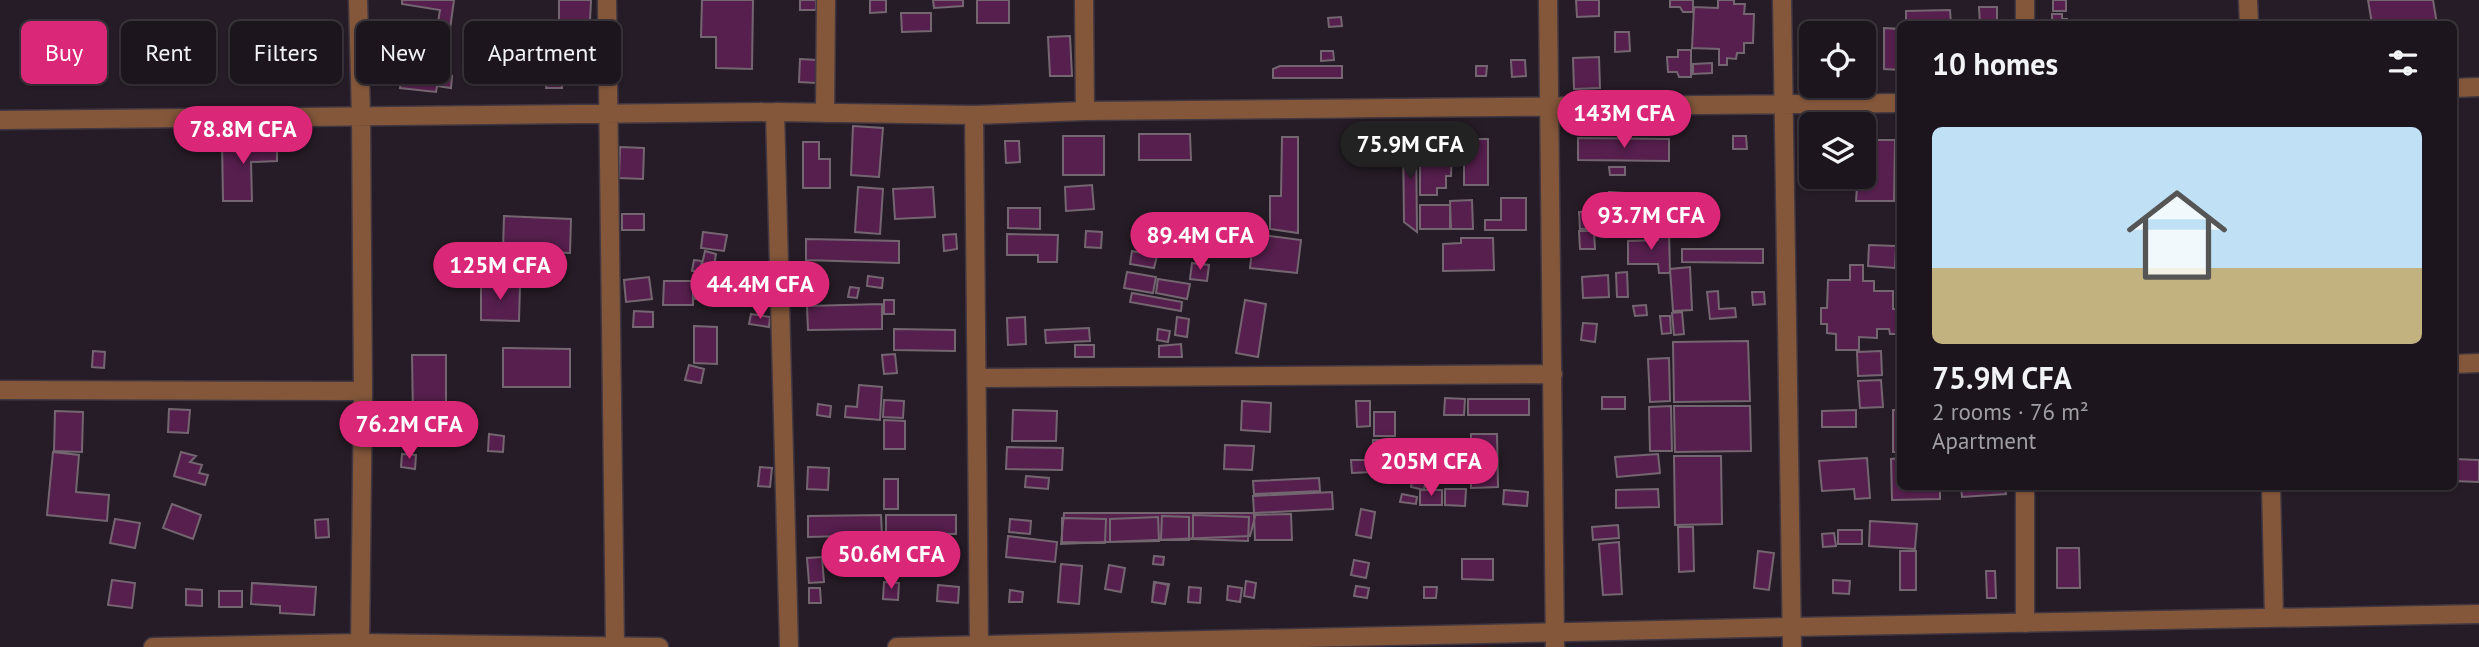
<!DOCTYPE html>
<html lang="en">
<head>
<meta charset="utf-8">
<style>
	:root { --surface:#1c151d; --page:#251e26; --text:#f1f3f6; --muted:#a09fa4; --line:#3a343b; --accent:#db2777 }
	body { margin:0; font-family:"PT Sans",sans-serif; background:var(--page); color:var(--text); height:100vh; display:flex; flex-direction:column; font-size:26px; white-space:nowrap }
	* { box-sizing:border-box; margin:0 }
	p { font-size:23px; color:var(--muted) }
	.icon { flex:none; width:38px; height:38px; fill:none; stroke:currentColor; stroke-width:2; stroke-linecap:round; stroke-linejoin:round }
	.map { position:relative; flex:1; overflow:hidden }
	.sheet { position:absolute; left:1897px; top:21px; width:560px; height:469px; display:flex; flex-direction:column; background:var(--surface); border-radius:10px; box-shadow:0 2px 5px #0004,0 0 0 2px var(--line) }
	.sheet>* { flex:none }
	.hud { position:absolute; left:21px; top:21px; width:665px; height:63px; display:flex; gap:14px }
	.controls { position:absolute; left:1799px; top:21px; display:grid; gap:14px }
	.controls a { display:grid; place-items:center; width:77px; height:77px; border-radius:10px; background:var(--surface); box-shadow:0 2px 5px #0004,0 0 0 2px var(--line); font-size:35px }
	.price { position:absolute; translate:-50% -60px; padding:0 16px; border-radius:24px; background:var(--accent); color:#fff; font-size:23px; line-height:46px; filter:drop-shadow(0 2px 4px #0008) }
	.price::after { content:''; position:absolute; left:50%; top:42px; width:21px; height:16px; margin-left:-10px; background:inherit; clip-path:polygon(0 0,100% 0,50% 100%) }
	.price.selected { background:#222; color:#fff }
	ul { padding:0; list-style:none }
	li { display:grid; align-content:center; gap:14px; height:371px; padding:0 35px }
	li+li { border-top:2px solid var(--line) }
	li span { display:grid; place-items:center; height:217px; border-radius:10px; color:#555 }
	li>.icon { margin-inline-start:auto }
	span .icon { width:126px; height:126px; fill:#fffc; stroke-width:1 }
	li b { font-size:30px }
	h2 { display:flex; justify-content:space-between; align-items:center; height:84px; padding:0 35px; font-size:30px }
	.pill { padding:0 24px; border-radius:10px; background:var(--surface); box-shadow:0 2px 5px #0004,0 0 0 2px var(--line); font-size:24px; line-height:63px }
	.pill.selected { background:var(--accent); color:#fff }
	.map>svg:first-child { display:block }
	.building { fill:#561f4d; stroke:#746671; stroke-width:2 }
	.lines { fill:none; stroke-linecap:round; stroke-linejoin:round }
	.minor-casing { stroke:#403741; stroke-width:21 }
	.tertiary-casing { stroke:#403741; stroke-width:21 }
	.minor { stroke:#84573a; stroke-width:18 }
	.tertiary { stroke:#84573a; stroke-width:18 }
</style>
</head>
<body>
<div class="map">
<svg width="2479" height="647" viewBox="0 0 2479 647">
	<rect width="100%" height="100%" fill="#261c27"/>
	<!-- building -->
	<path class="building" d="M402 0H454L444 73 452 76 451 88 437 86 436 92 400 88 404 55 432 59 440 10 402 4Z
		M559 0H591L590 21 559 20Z
		M702 0H753L752 69 716 68V37H701Z
		M800 0H816V10H800Z
		M870 0H886V12L870 13Z
		M933 0H963V6L934 8Z
		M977 0H1009V23H977Z
		M1576 0H1599V16L1577 17Z
		M1670 0H1693V12H1683L1680 7H1670Z
		M1718 0H1734V4H1745L1744 14H1754L1753 43H1744V53H1737L1736 59 1727 58V65H1719V49L1692 48 1694 7 1718 8Z
		M2053 0H2066V11H2053Z
		M2368 0H2433L2437 24H2372Z
		M1979 7H1997V24H1980Z
		M1950 10 1951 24H1906V11Z
		M901 13H931V31L902 32Z
		M2052 14H2062V19H2067V24H2052Z
		M1341 17 1342 26 1329 27 1328 18Z
		M507 22 514 25 500 77 463 67 474 28 503 36Z
		M1884 28 1900 29V70L1884 69Z
		M1615 32H1629L1630 51 1615 52Z
		M1070 36 1072 76H1050L1048 37Z
		M1678 50H1691V77H1679L1677 72H1668L1667 57H1678Z
		M1321 51H1333L1334 60 1321 61Z
		M561 57 562 88H546L547 82H535L534 63 548 62V58Z
		M1599 57 1600 88 1574 89 1573 58Z
		M800 59 817 60 816 83 799 82Z
		M1511 60H1525L1526 76 1512 77Z
		M1712 63V73L1693 74V64Z
		M1280 66H1342V78H1273V69Z
		M1476 66H1487L1486 76H1476Z
		M853 126 883 128 879 177 851 175Z
		M1139 134H1190L1191 160H1139Z
		M1063 136H1104V175H1063Z
		M1403 136H1416L1417 232 1404 222Z
		M1420 136 1459 137V151H1452L1451 176H1446V188H1437V195H1420Z
		M1733 136H1746L1747 149H1733Z
		M1282 137H1298V233L1270 229V196H1281Z
		M1578 138 1669 139V161L1578 160Z
		M1464 139H1488V185H1464Z
		M277 140V161L251 162 252 201H223L222 141Z
		M1864 140H1895L1894 201H1856L1857 187H1869V151H1864Z
		M1005 141H1019L1020 162 1006 163Z
		M803 142H819V159H830V188H803Z
		M620 147 644 148 643 179 619 178Z
		M1609 167H1625V175H1610Z
		M1092 185 1094 209 1066 211 1065 187Z
		M858 187 883 189 880 234 855 232Z
		M933 187 935 217 895 219 893 189Z
		M1609 192 1624 193V198H1617V205H1609Z
		M1501 198H1526V230H1485V220H1501Z
		M1472 200 1473 229H1451L1450 201Z
		M1420 205H1450V229H1420Z
		M1008 208H1040V229L1008 228Z
		M1671 210V227L1580 229 1579 212Z
		M622 214H644V230H622Z
		M504 216 571 219 570 253 503 250Z
		M1086 231 1102 232 1101 248 1085 247Z
		M1579 231H1594L1595 249H1580Z
		M1658 231H1669L1670 273H1659L1658 264H1628V241L1658 240Z
		M703 232 727 235 724 251 701 248Z
		M956 234 957 249 944 251 943 235Z
		M1007 234 1058 235 1057 262H1038V255H1007Z
		M1254 234 1301 240 1297 273 1250 268Z
		M1461 238H1493L1494 270 1443 271V244L1461 243Z
		M806 239 899 241V263L806 260Z
		M1869 245 1896 246 1895 268 1868 266Z
		M1682 249H1763V263L1682 262Z
		M705 251 716 254 714 266 702 264Z
		M1132 251 1157 256 1154 268 1130 264Z
		M694 260 702 261 700 272 692 271Z
		M1192 263 1209 265 1207 281 1190 279Z
		M733 264 756 268 755 276 732 272Z
		M1850 265H1863V281H1874V291H1893V309H1900V334H1890L1889 329H1877V338L1859 337V350H1836V334L1827 333V324H1821V308H1827L1828 280H1850Z
		M806 266 817 267 815 279 804 277Z
		M1690 267 1692 310 1673 311 1670 269Z
		M1127 272 1156 277 1153 293 1124 288Z
		M1627 272 1628 297H1617L1616 273Z
		M1608 275 1609 297 1583 298 1582 277Z
		M868 276 883 278 882 288 867 286Z
		M649 277 652 299 626 302 624 280Z
		M1158 279 1190 284 1187 299 1156 293Z
		M664 281H693V305H663Z
		M695 282H720V299H695Z
		M724 282 745 283V303H724Z
		M481 284 520 285 519 321 481 320Z
		M808 286 818 287 817 297H807Z
		M850 287 859 288 857 298 848 297Z
		M1718 291 1719 309 1735 308 1736 317 1710 319 1707 292Z
		M1752 292H1764L1765 304 1753 305Z
		M1132 293 1182 302 1181 311 1130 302Z
		M884 300H894V314H884Z
		M1245 300 1266 304 1258 357 1236 353Z
		M882 304V329L808 330 807 306Z
		M1646 305 1647 315 1635 316 1633 306Z
		M634 311 653 312V327H633Z
		M1682 312 1684 334 1674 335 1672 313Z
		M751 314 770 317 769 327 749 324Z
		M1660 316H1670L1671 333 1662 334Z
		M1025 317 1026 344 1008 345 1007 318Z
		M1177 317 1189 319 1187 337 1175 335Z
		M1583 323 1597 324 1595 342 1581 340Z
		M694 326 717 327V364L694 363Z
		M1089 328 1090 341 1046 343 1045 330Z
		M894 329 955 330V351L894 350Z
		M1158 329 1170 331 1168 342 1157 340Z
		M1748 341 1750 401 1674 402 1673 342Z
		M1181 344 1182 357H1159V346Z
		M1075 345H1094V357H1075Z
		M503 348 570 349V387H503Z
		M93 351 105 352 104 368 92 367Z
		M1881 351 1882 375 1858 376 1857 352Z
		M895 354 897 373 884 374 882 355Z
		M412 355H446V416L413 417Z
		M1669 358 1670 401 1650 402 1648 359Z
		M689 365 704 369 701 383 685 380Z
		M1881 380 1883 407 1860 408 1858 381Z
		M859 385 882 387 880 420 845 417 846 406 857 407Z
		M1602 397H1625V409H1602Z
		M1445 398 1465 399 1464 415H1444Z
		M1468 399H1529V415H1468Z
		M884 400 904 401 903 418 883 417Z
		M1242 401 1271 403 1270 432 1241 430Z
		M1356 401H1370V426L1357 427Z
		M818 404 831 406 830 417 817 415Z
		M1671 406 1672 451H1650L1649 407Z
		M1674 406H1750L1751 451 1675 452Z
		M169 409 190 410 188 433 168 432Z
		M1013 410 1057 411 1056 441H1012Z
		M1856 410V427H1822V411Z
		M1893 410H1900V452H1893Z
		M55 411 83 412 82 452 54 451Z
		M1374 412H1395V436H1374Z
		M884 420 905 421V449H884Z
		M489 434 504 436 503 452 488 451Z
		M1471 434H1497L1498 487 1471 488Z
		M1373 440H1396V460H1373Z
		M1225 445 1254 446 1252 470 1224 469Z
		M1007 447 1063 448 1062 470 1006 469Z
		M53 452 79 455 76 492 109 495 107 521 47 515Z
		M181 452 196 456 190 462 202 465 199 473 208 475 205 485 174 476Z
		M402 454 416 455 415 469 401 467Z
		M1658 454 1660 473 1617 477 1615 457Z
		M1674 456H1721L1722 524 1675 525Z
		M1867 458 1870 498 1855 499 1854 489 1822 491 1819 461Z
		M1900 458V486H1940V499L1892 500 1891 459Z
		M2454 459 2479 460V482L2454 481Z
		M1351 460H1371L1372 472 1352 473Z
		M760 467 772 468 770 487 758 486Z
		M808 467 829 468 828 490 807 489Z
		M1413 475 1426 477 1424 490 1411 487Z
		M1026 476 1049 478 1048 489 1025 487Z
		M1319 478 1320 491 1254 494 1253 481Z
		M884 479H898V509H884Z
		M1961 486H2005L2006 494 1962 497Z
		M1445 489H1466L1465 506 1445 505Z
		M1658 489 1659 507 1616 508V490Z
		M1420 490H1442V505H1420Z
		M1504 490 1528 492 1527 506 1503 504Z
		M1332 492 1333 509 1254 513 1253 496Z
		M1402 494 1417 497 1416 504 1400 502Z
		M172 504 201 515 193 539 163 528Z
		M1361 509 1375 512 1371 538 1356 535Z
		M1064 513H1256L1250 536 1061 544Z
		M1291 514 1292 540H1255L1254 515Z
		M881 515 882 535 808 537V516Z
		M886 515H956V534L886 533Z
		M1193 515 1249 517 1248 541 1193 539Z
		M1162 516 1189 517V540H1161Z
		M1158 517 1159 541 1110 542V519Z
		M1062 518 1106 519 1105 543 1062 542Z
		M115 519 140 523 135 548 110 543Z
		M328 519 329 537 316 538 315 520Z
		M1010 519 1031 521 1030 534 1009 532Z
		M1870 521 1917 524 1915 549 1869 546Z
		M1618 525 1619 538 1593 540 1592 527Z
		M1678 527H1693L1694 571 1679 572Z
		M1838 530H1862V544H1838Z
		M1834 533 1836 546 1823 547 1822 534Z
		M1008 536 1057 542 1055 562 1006 557Z
		M1619 542 1622 594 1603 595 1599 544Z
		M2057 548H2079L2080 588H2057Z
		M1758 551 1774 553 1769 590 1754 588Z
		M1900 551H1916V590H1900Z
		M870 555 884 556 883 568 869 567Z
		M1154 556 1164 557 1163 565 1153 564Z
		M822 557 824 582 809 583 807 558Z
		M1462 559H1493V580L1462 579Z
		M1354 560 1369 563 1366 578 1351 575Z
		M1061 564 1082 566 1079 604 1058 602Z
		M1109 565 1125 568 1121 592 1105 589Z
		M1986 571H1995L1996 598H1987Z
		M112 580 135 583 132 608 108 605Z
		M1833 580 1850 581 1849 594 1833 593Z
		M1246 581 1256 583 1254 598 1244 596Z
		M884 582 899 583 898 600 883 599Z
		M1154 582 1169 584 1165 604 1152 602Z
		M1155 582 1168 585 1165 604 1152 602Z
		M252 583 316 587 314 615 280 613V606L251 604Z
		M938 585 959 587 958 603 937 601Z
		M1228 586 1242 588 1240 602 1227 600Z
		M1356 586 1369 588 1367 598 1354 596Z
		M1189 587 1201 588 1200 603 1188 602Z
		M1424 587H1437L1436 598H1424Z
		M809 588H820L821 603H809Z
		M186 589 202 590V606L186 605Z
		M1010 590 1023 592 1022 602H1009Z
		M219 591H242V607H219Z"/>
	<g class="lines">
		<!-- minor casing -->
		<g class="minor-casing">
			<path id="minor" d="M358 0 361 116 363 391 360 647
				M607 0 615 646
				M1084 0 1085 111
				M1548 0 1555 647
				M1782 0 1792 647
				M2025 0V24
				M2248 0 2249 24
				M2454 88 2479 87
				M775 112 789 647
				M825 113 826 0
				M0 120 775 112 974 115
				M2454 364 2479 363
				M978 378 1553 374
				M0 390 363 391
				M2271 486 2274 617
				M2025 623V486
				M979 647 974 115 1085 111 1900 103"/>
		</g>
		<!-- tertiary casing -->
		<g class="tertiary-casing">
			<path id="tertiary" d="M153 647 360 643 659 647
				M897 647 1792 627 2479 614"/>
		</g>
		<!-- minor -->
		<use href="#minor" class="minor"/>
		<!-- tertiary -->
		<use href="#tertiary" class="tertiary"/>
	</g>
</svg>
<div class="controls">
<a><svg class="icon" aria-label="locate" viewBox="0 0 24 24"><circle cx="12" cy="12" r="6"/><path d="M12 2v4M12 18v4M2 12h4M18 12h4"/></svg></a>
<a><svg class="icon" aria-label="layers" viewBox="0 0 24 24"><path d="M12 4l9 5-9 5-9-5zM3 14l9 5 9-5"/></svg></a>
</div>
<b class="price" style="left:1624px;top:150px">143M CFA</b>
<b class="price" style="left:243px;top:166px">78.8M CFA</b>
<b class="price selected" style="left:1410px;top:181px">75.9M CFA</b>
<b class="price" style="left:1651px;top:252px">93.7M CFA</b>
<b class="price" style="left:1200px;top:272px">89.4M CFA</b>
<b class="price" style="left:500px;top:302px">125M CFA</b>
<b class="price" style="left:760px;top:321px">44.4M CFA</b>
<b class="price" style="left:409px;top:461px">76.2M CFA</b>
<b class="price" style="left:1431px;top:498px">205M CFA</b>
<b class="price" style="left:891px;top:591px">50.6M CFA</b>
<div class="hud">
<a class="pill selected">Buy</a>
<a class="pill">Rent</a>
<a class="pill">Filters</a>
<a class="pill">New</a>
<a class="pill">Apartment</a>
</div>
<section class="sheet">
<h2>10 homes<svg class="icon" aria-label="filters" viewBox="0 0 24 24"><path d="M4 7h16M4 17h16"/><circle cx="9" cy="7" r="2"/><circle cx="15" cy="17" r="2"/></svg></h2>
<ul>
<li><span style="background:linear-gradient(#bfe0f5 65%,#c2b280 0)"><svg class="icon" aria-label="home" viewBox="0 0 24 24"><path d="M3 11l9-7 9 7M6 9v11h12V9"/></svg></span><div><b>75.9M CFA</b><p>2 rooms · 76 m²</p><p>Apartment</p></div></li>
</ul>
</section>
</div>
</body>
</html>
